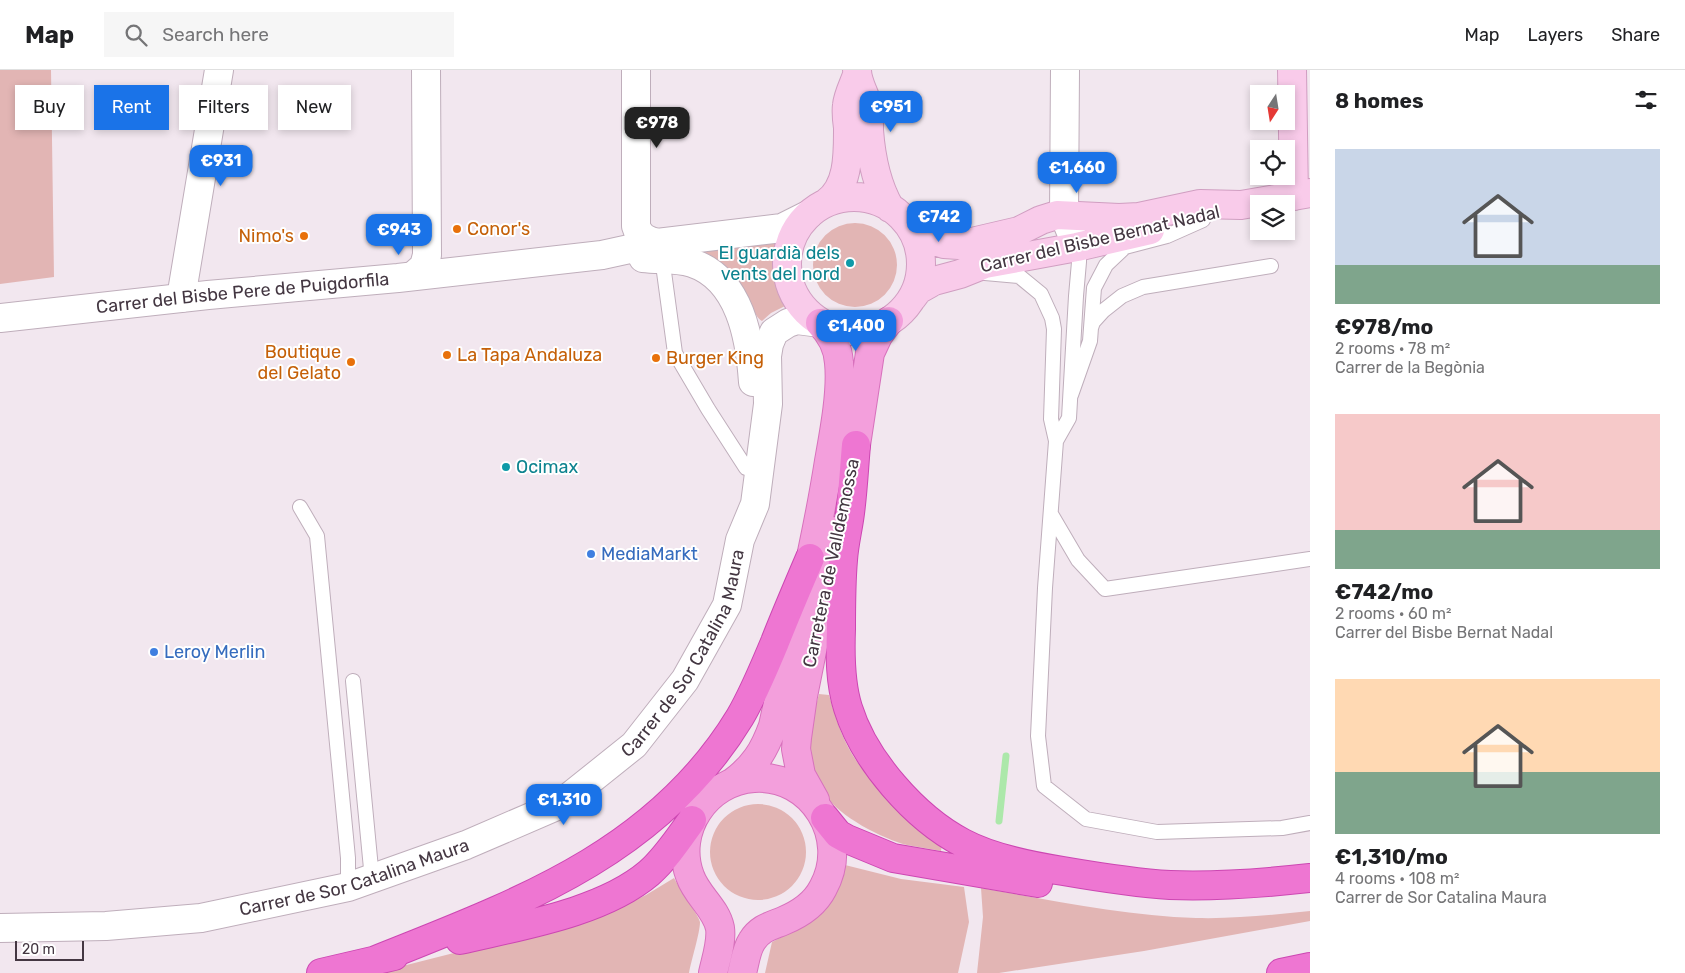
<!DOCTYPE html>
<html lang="en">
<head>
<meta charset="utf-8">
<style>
	:root { --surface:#fff; --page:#f6f6f6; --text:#202124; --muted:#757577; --line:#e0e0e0; --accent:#1a73e8 }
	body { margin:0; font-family:Rubik,sans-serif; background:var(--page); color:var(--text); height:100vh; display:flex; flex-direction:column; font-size:19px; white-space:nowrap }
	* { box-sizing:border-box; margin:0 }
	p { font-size:16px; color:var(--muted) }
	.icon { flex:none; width:28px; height:28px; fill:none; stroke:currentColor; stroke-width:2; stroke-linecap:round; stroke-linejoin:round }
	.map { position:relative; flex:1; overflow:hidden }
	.panel { display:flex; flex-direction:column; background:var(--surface); width:375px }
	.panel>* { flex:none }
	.top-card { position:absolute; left:15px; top:15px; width:475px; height:45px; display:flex; gap:10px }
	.needle { width:32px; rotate:192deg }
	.tools { position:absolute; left:1250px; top:15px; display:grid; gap:10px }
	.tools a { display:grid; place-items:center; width:45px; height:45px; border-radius:0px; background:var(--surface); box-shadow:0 2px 8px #0003; font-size:25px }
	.scale { position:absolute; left:15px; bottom:12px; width:69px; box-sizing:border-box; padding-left:5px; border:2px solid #443742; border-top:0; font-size:14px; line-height:18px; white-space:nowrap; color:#443742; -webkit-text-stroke:4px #fff; paint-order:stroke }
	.price { position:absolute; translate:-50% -42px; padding:0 11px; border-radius:10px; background:var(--accent); color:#fff; font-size:16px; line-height:32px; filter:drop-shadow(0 1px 2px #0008) }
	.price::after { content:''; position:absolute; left:50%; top:30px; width:15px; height:11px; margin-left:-8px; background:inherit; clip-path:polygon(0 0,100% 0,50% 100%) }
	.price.current { background:#222; color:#fff }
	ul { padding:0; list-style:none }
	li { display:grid; align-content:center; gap:10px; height:265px; padding:0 25px }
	li span { display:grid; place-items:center; height:155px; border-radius:0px; color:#555 }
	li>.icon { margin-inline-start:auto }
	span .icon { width:90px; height:90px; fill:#fffc; stroke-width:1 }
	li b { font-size:21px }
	h2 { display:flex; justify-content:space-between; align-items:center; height:60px; padding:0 25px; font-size:21px }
	.pill { padding:0 18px; border-radius:0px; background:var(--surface); box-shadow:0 2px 8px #0003; font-size:18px; line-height:45px }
	.pill.current { background:var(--accent); color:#fff }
	header { display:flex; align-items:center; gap:30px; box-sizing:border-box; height:70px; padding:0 25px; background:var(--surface); border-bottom:1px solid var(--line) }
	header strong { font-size:24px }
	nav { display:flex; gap:28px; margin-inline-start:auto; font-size:18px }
	.search { width:350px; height:45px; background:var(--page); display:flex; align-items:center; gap:12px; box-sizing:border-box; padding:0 18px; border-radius:0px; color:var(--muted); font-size:19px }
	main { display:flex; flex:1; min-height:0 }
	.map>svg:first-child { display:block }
	.green { fill:#e2b5b4 }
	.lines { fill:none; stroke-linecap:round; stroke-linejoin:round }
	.stream { stroke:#ace8aa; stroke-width:7 }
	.lane-casing { stroke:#bfaebb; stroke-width:16 }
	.street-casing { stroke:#bfaebb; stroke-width:30 }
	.secondary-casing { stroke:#d09ec1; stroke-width:30 }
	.primary-casing { stroke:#d771bc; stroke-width:30 }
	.highway-casing { stroke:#cc47b2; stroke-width:30 }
	.lane { stroke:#fff; stroke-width:14 }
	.street { stroke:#fff; stroke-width:28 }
	.secondary { stroke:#f9cbea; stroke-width:28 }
	.primary { stroke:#f39fdc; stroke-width:28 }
	.highway { stroke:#ee76d2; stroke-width:28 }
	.food-dot { fill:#e8710a; stroke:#fff; stroke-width:2 }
	.culture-dot { fill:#0f9aa8; stroke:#fff; stroke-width:2 }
	.shop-dot { fill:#3f7fe0; stroke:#fff; stroke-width:2 }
	.labels { text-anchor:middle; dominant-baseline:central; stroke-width:4; stroke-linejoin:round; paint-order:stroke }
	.food-label { font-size:18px; fill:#c56008; stroke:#fff; text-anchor:start }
	.street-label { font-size:18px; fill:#443742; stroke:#fff }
	.culture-label { font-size:18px; fill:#0d838f; stroke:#fff; text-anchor:end }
	.shop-label { font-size:18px; fill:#366cbe; stroke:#fff; text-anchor:start }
</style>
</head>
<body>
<header>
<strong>Map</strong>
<div class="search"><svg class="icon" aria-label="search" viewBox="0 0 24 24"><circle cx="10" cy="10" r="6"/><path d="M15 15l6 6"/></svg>Search here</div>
<nav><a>Map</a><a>Layers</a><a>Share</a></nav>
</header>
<main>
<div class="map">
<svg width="1310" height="903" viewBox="0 0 1310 903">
	<rect width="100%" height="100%" fill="#f2e7ef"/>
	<!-- green -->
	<path class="green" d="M0 0H51L54 207 0 214Z
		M813 195a42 42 0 1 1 84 0a42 42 0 1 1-84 0Z
		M776 172C779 181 775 195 776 205 777 216 783 225 785 236L771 243 762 251C754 247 749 226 742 218 730 205 709 192 695 181Z
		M819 624 829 625C834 642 839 659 847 675 868 716 909 745 942 775L941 781C930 779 918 777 907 775 883 769 838 746 826 725 816 709 810 689 811 670 811 654 815 639 819 624Z
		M710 782a48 48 0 1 1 96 0a48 48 0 1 1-96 0Z
		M845 795 901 809 964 817 969 852 958 903H765L772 872C794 861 819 849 833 829 840 819 842 806 845 795Z
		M674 808C679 818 699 846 700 852 700 863 691 891 689 903H375L607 844 646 825Z
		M981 818C1050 830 1126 846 1196 848 1234 849 1273 845 1310 841V851L1144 881 999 903H977L983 847Z"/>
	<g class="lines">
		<!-- stream -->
		<path class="stream" d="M999 751 1006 686"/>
		<!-- lane casing -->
		<g class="lane-casing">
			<path id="lane" d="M653 191 662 196 664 202 675 283 708 339 746 398
				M985 203 1019 206 1041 224 1052 248 1054 259 1051 349 1056 371 1045 518 1038 666 1044 716 1086 749 1157 762 1282 758 1310 753
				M1091 258 1093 252 1103 241 1122 226 1143 217 1271 196
				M1071 325 1090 271 1094 218 1106 195 1125 177 1167 166 1203 150
				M1056 371 1069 348 1076 226 1079 192V184L1077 177
				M300 437 317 466 348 788V817
				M1051 444 1078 490 1105 519 1310 489
				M353 611 372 809"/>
		</g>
		<!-- street casing -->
		<g class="street-casing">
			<g id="street">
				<path d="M636 0V156C639 167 647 170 657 173"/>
				<path d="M1065 0 1064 145 1077 177"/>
				<path d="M643 188C660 190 676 188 692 193 740 209 750 268 753 312"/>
				<path d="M413 206 424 196 427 185 426 0"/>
				<path d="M181 228 219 0"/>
				<path id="s1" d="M0 248 208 225 398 208 602 185 657 173 782 158 808 145"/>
				<path id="s2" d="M0 858 106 856 201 848 348 817 466 775 559 735 634 675 685 610 727 535 740 470 755 434 768 334 767 286 769 274 774 262 788 253 797 250 820 253"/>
			</g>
		</g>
		<!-- secondary casing -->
		<g class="secondary-casing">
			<path id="secondary" d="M857 0C857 12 864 22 867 33 870 41 869 51 869 60 871 87 876 114 890 138
				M1292 0 1294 126
				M787 194a67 67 0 1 1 134 0a67 67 0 1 1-134 0Z
				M826 133C849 117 848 84 848 58 847 51 846 42 847 35 848 25 854 14 857 5
				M907 153 924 167 935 171 944 174 959 175 1019 161 1041 150 1057 145 1119 148 1139 147 1200 134 1241 135 1310 123
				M912 228 918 220 934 211 960 204 985 194 1077 177 1150 160"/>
		</g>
		<!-- primary casing -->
		<g class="primary-casing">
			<path id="primary" d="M851 397 856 375 870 283 878 266 889 251
				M732 713C754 697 764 681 773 656 792 568 815 480 829 391 834 363 842 321 839 293 838 277 831 264 820 253
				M815 730 801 705 796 679 797 668 803 626 836 461
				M713 903C716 889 722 872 720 858 716 838 697 826 690 806 673 761 706 711 754 708 812 704 851 768 823 818 815 834 800 844 783 851 771 856 760 858 752 871 746 880 745 892 742 903"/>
		</g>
		<!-- highway casing -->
		<g class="highway-casing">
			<path id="highway" d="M856 375C854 398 853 420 850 443 848 459 844 474 843 490 841 513 841 536 841 559 840 585 840 613 848 638 864 690 915 748 963 773 991 788 1031 796 1063 801 1098 807 1134 813 1170 815 1217 817 1264 813 1310 808
				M825 748 838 764 847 769 893 788 1038 813
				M460 870C519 856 602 843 649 803 666 788 679 768 692 750
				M376 890C516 834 657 784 740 647 754 623 764 598 775 572 786 544 798 516 810 488
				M321 903 394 886
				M1281 903 1310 897"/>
		</g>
		<!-- lane -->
		<use href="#lane" class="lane"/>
		<!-- street -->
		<use href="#street" class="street"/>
		<!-- secondary -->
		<use href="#secondary" class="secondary"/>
		<!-- primary -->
		<use href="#primary" class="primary"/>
		<!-- highway -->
		<use href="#highway" class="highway"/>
	</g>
	<!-- markers -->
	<g class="food-dot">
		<circle cx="457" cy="159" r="5"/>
		<circle cx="304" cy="166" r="5"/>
		<circle cx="447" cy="285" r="5"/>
		<circle cx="656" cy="288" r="5"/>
		<circle cx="351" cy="292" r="5"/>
	</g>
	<g class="culture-dot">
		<circle cx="850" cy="193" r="5"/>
		<circle cx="506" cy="397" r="5"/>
	</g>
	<g class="shop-dot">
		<circle cx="591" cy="484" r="5"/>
		<circle cx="154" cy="582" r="5"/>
	</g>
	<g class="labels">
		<!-- food labels -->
		<g class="food-label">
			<text x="467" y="159">Conor's</text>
			<text x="294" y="166" text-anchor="end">Nimo's</text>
			<text x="341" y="282" text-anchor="end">Boutique<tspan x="341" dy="21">del Gelato</tspan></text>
			<text x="457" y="285">La Tapa Andaluza</text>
			<text x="666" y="288">Burger King</text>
		</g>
		<!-- street labels -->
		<g class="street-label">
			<text transform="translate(1100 169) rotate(-13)">Carrer del Bisbe Bernat Nadal</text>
			<text stroke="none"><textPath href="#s1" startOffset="244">Carrer del Bisbe Pere de Puigdorfila</textPath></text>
			<text transform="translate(831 493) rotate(-78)">Carretera de Valldemossa</text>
			<text stroke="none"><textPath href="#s2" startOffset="780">Carrer de Sor Catalina Maura</textPath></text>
			<text stroke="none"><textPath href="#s2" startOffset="360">Carrer de Sor Catalina Maura</textPath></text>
		</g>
		<!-- culture labels -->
		<g class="culture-label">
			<text x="840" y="183">El guardià dels<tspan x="840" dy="21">vents del nord</tspan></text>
			<text x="516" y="397" text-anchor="start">Ocimax</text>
		</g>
		<!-- shop labels -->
		<g class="shop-label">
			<text x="601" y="484">MediaMarkt</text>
			<text x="164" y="582">Leroy Merlin</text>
		</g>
	</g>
</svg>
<div class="tools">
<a><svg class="needle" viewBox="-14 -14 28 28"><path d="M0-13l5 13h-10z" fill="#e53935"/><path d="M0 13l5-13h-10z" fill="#757577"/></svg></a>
<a><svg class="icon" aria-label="locate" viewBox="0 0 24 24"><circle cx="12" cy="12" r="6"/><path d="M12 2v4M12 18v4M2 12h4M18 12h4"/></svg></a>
<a><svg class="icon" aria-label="layers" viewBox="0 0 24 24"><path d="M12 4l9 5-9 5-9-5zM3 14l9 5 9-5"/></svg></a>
</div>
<div class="scale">20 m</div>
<b class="price" style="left:891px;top:63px">€951</b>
<b class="price current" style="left:657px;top:79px">€978</b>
<b class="price" style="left:221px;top:117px">€931</b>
<b class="price" style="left:1077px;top:124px">€1,660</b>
<b class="price" style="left:939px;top:173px">€742</b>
<b class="price" style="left:399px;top:186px">€943</b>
<b class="price" style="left:856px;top:282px">€1,400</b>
<b class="price" style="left:564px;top:756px">€1,310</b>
<div class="top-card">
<a class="pill">Buy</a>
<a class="pill current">Rent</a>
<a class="pill">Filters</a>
<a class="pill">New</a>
</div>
</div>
<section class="panel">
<h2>8 homes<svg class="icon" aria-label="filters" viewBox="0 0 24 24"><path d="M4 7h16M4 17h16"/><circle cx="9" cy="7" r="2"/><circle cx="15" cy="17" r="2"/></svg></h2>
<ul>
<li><span style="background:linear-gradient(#c9d6e8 75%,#7fa58c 0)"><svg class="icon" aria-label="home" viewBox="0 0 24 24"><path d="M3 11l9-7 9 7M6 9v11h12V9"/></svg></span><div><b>€978/mo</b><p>2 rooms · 78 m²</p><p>Carrer de la Begònia</p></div></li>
<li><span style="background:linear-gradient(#f6c9c9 75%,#7fa58c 0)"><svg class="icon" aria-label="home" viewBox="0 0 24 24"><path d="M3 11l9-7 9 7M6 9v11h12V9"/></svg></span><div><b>€742/mo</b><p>2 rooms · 60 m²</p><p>Carrer del Bisbe Bernat Nadal</p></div></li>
<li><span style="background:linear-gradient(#ffd9b3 60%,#7fa58c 0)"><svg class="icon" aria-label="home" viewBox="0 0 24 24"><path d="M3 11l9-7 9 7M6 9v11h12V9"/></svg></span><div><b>€1,310/mo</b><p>4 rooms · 108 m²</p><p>Carrer de Sor Catalina Maura</p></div></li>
</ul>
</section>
</main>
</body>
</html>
